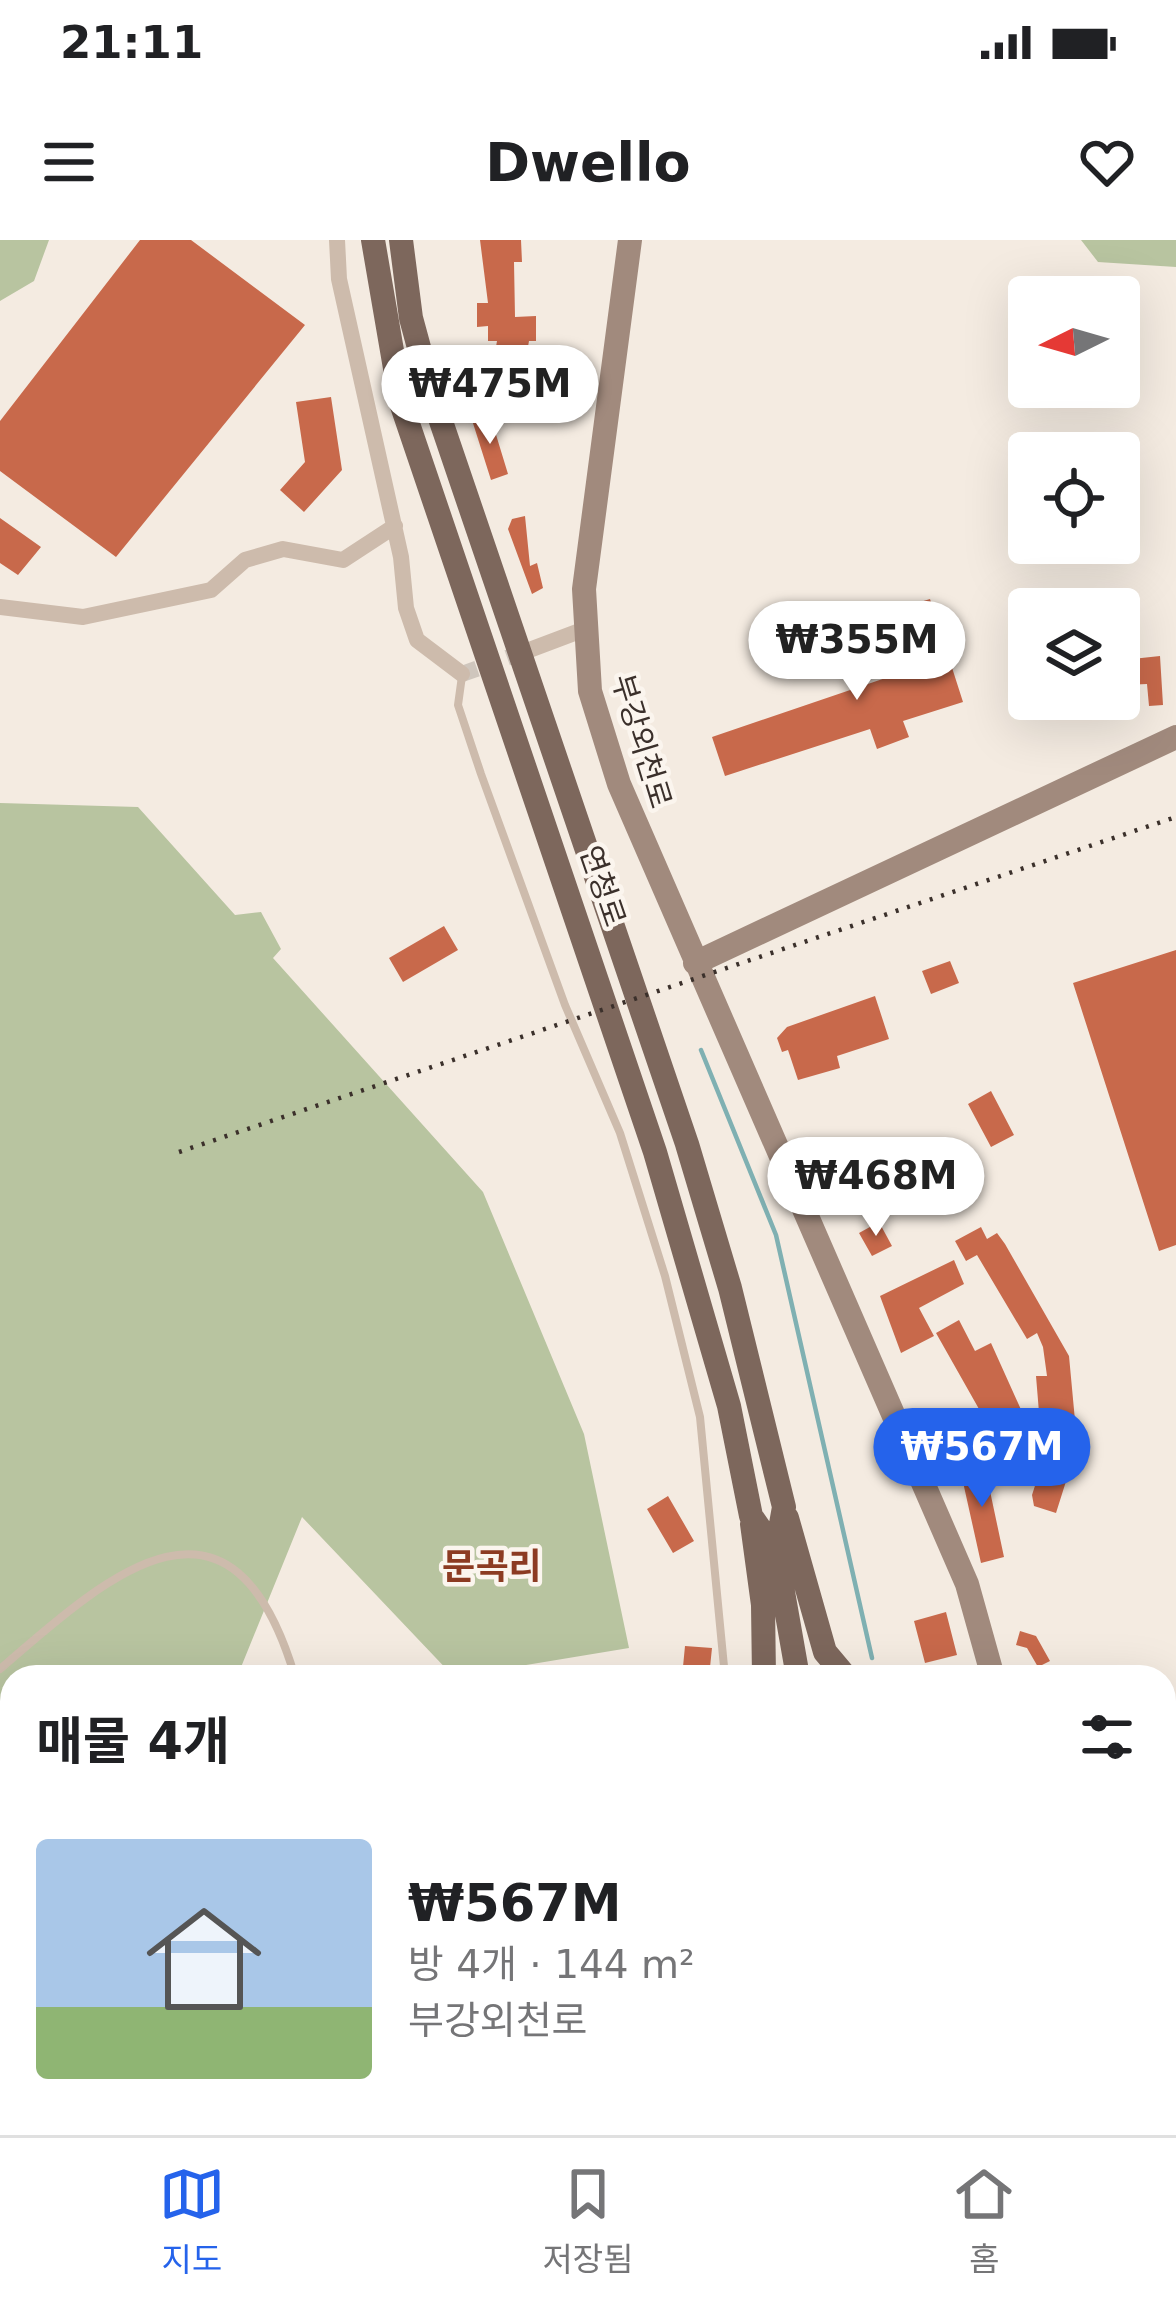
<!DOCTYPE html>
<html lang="ko">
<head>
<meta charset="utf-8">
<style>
	:root { --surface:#fff; --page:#f2f2f2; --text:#202124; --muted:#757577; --line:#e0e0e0; --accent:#2563eb }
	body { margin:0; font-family:"DejaVu Sans","Noto Sans KR",sans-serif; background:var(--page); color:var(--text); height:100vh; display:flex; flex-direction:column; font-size:45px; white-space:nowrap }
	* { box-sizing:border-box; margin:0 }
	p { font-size:39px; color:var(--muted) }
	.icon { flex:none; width:66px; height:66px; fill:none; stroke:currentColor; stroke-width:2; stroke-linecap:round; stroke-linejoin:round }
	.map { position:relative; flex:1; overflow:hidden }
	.side { position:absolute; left:0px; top:1425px; width:1176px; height:471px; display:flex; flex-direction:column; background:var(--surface); border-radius:36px 36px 0 0; box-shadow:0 12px 48px #0002 }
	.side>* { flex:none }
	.needle { width:78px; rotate:265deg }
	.buttons { position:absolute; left:1008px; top:36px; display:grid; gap:24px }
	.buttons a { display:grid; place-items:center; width:132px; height:132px; border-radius:12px; background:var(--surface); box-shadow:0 12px 48px #0002; font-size:60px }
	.price { position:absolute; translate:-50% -102px; padding:0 27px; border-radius:42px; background:#fff; color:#222; font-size:39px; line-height:78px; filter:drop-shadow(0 3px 6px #0008) }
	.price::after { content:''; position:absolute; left:50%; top:72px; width:36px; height:27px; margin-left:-18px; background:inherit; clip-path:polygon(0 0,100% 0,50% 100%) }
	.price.active { background:var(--accent); color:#fff }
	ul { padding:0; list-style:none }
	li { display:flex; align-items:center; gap:36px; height:300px; padding:0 36px }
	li+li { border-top:3px solid var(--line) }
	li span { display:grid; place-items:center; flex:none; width:336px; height:240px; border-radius:12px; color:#555 }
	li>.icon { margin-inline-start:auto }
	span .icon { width:144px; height:144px; fill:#fffc; stroke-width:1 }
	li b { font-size:51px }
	h2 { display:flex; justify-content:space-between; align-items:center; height:144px; padding:0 36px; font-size:51px }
	.status { display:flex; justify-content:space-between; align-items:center; height:84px; padding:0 60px; background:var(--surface); direction:ltr }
	.status svg { height:33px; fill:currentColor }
	header { display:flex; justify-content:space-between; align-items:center; height:156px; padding:0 36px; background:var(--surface); font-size:54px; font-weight:700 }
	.tabs { display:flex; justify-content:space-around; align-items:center; height:168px; border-top:3px solid var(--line); background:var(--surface); font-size:33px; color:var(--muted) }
	.tabs a { display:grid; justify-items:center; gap:6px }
	.tabs .active { color:var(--accent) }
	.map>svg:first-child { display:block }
	.green { fill:#b8c4a0 }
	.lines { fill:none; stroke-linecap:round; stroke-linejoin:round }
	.stream { stroke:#7fb0b2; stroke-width:4.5 }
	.building { fill:#c8694b }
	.street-tunnel { stroke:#cfc6bd; stroke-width:16; stroke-dasharray:16 8; stroke-linecap:butt }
	.path { stroke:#b9a596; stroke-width:3; stroke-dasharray:6 6; stroke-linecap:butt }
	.lane { stroke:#cdbbac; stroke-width:8 }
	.street { stroke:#cdbbac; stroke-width:16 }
	.secondary { stroke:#a18a7d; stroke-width:24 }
	.primary { stroke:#7d675c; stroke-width:24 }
	.highway { stroke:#5c4a42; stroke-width:30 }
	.rail { stroke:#3b302b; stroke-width:4.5; stroke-dasharray:3 9; stroke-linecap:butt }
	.labels { text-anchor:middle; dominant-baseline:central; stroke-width:9; stroke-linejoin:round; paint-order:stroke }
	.street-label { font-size:30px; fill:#3b302b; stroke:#fbf5ee }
	.quarter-label { font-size:36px; font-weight:bold; fill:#8c3b22; stroke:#fbf5ee }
</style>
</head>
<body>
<div class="status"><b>21:11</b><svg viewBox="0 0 49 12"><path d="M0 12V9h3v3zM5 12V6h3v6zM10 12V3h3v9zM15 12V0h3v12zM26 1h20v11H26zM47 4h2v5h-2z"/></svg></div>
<header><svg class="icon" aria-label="menu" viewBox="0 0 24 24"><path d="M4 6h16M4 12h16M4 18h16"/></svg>Dwello<svg class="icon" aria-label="heart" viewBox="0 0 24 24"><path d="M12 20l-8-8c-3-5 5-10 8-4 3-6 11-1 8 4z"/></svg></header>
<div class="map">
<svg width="1176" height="1895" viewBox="0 0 1176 1895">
	<rect width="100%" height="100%" fill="#f4ebe1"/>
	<!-- green -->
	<path class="green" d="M0 0H49L34 41 0 61Z
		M1081 0H1176V27L1098 22Z
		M0 563 138 567 235 675 261 672 281 709 273 718 483 952 584 1194 629 1408 454 1437 302 1277 237 1437H12V1884H262L265 1895H0Z
		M1176 1688V1844L1164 1834V1692Z"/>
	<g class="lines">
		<!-- stream -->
		<path class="stream" d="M701 810 776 995 872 1418
			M965 1884V1895"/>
	</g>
	<!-- building -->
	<path class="building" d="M140 0H191L305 85 116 317 0 231V181Z
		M480 0H521L522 22H514L515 77 536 76V101H529L525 123 494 118 497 101H488V86L477 87V63H488Z
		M331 157 342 230 304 272 280 250 305 222 296 162Z
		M490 175 508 234 491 240 472 180Z
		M525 276 530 326 537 323 543 348 532 354 508 289 512 279Z
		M0 278 41 307 18 335 0 323Z
		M930 359 963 462 903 481 909 497 877 509 870 489 725 536 712 497 909 430 891 371Z
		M1160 416 1163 465 1149 466 1147 444 1125 445 1123 420Z
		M444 686 458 710 403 742 389 718Z
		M1176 710V1005L1159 1011 1073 743Z
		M950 721 959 743 931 754 922 731Z
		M875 756 889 799 837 816 840 828 798 840 788 810 782 812 777 798 787 787Z
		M991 851 1014 895 991 907 968 864Z
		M918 923H943L944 950H933V957H919Z
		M879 982 892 1006 872 1016 859 993Z
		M981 987 987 999 997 993 1005 1004 1069 1116 1077 1202 1066 1206 1068 1235 1056 1273 1034 1266 1032 1255 1043 1221 1036 1136H1047L1043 1107 1037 1093 1027 1099 977 1015 966 1021 955 1001Z
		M954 1020 964 1044 919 1068 934 1096 901 1113 880 1056Z
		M959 1080 975 1111 991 1103 1023 1174 992 1192 936 1093Z
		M983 1218 1004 1317 981 1323 959 1224Z
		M668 1256 694 1301 673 1313 647 1269Z
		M946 1372 957 1415 925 1423 914 1381Z
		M1020 1391 1036 1396 1050 1421 1038 1427 1027 1408 1016 1405Z
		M685 1406 712 1408 709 1437H682Z"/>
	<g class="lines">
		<!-- street-tunnel -->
		<path class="street-tunnel" d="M462 434 529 410"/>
		<!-- path -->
		<path class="path" d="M1164 1648 1176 1638
			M1164 1791 1176 1798"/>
		<!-- lane -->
		<path class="lane" d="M462 436 458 465 481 534 565 765 620 893 665 1036 700 1177 725 1437
			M0 1429C111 1332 232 1225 295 1437"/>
		<!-- street -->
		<path class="street" d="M337 0 339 39 401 317 406 368 417 400 462 434
			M0 367 83 377 211 350 245 320 283 309 343 320 395 286
			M532 409 585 389
			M770 1895 773 1884"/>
		<!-- secondary -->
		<path class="secondary" d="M630 0 584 349 590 451 619 544 967 1344 993 1437
			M695 723 1176 497
			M1032 1884 1033 1895"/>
		<!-- primary -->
		<path class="primary" d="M373 0 401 163 655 912 729 1166 751 1276 776 1312
			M401 0 411 78 431 152 687 904 730 1048 784 1267 776 1312 798 1437
			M787 1278 825 1412 846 1437
			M752 1284 763 1365 764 1437"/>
		<!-- highway -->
		<path class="highway" d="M820 1884V1895
			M850 1884V1895"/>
		<!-- rail -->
		<path class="rail" d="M179 912 1176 577"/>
	</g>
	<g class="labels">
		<!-- street labels -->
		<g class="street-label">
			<text transform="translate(642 501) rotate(73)">부강외천로</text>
			<text transform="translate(603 646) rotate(71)">연청로</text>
		</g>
		<!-- quarter labels -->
		<g class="quarter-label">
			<text x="492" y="1326">문곡리</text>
		</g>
	</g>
</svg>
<div class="buttons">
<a><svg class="needle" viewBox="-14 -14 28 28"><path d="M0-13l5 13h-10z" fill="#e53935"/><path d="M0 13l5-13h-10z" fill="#757577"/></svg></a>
<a><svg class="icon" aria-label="locate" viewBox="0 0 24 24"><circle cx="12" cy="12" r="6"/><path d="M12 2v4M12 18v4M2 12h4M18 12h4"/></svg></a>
<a><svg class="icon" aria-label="layers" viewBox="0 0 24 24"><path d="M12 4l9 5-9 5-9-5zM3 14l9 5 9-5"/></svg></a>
</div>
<b class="price" style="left:490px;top:207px">₩475M</b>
<b class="price" style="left:857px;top:463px">₩355M</b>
<b class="price" style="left:876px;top:999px">₩468M</b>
<b class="price active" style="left:982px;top:1270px">₩567M</b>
<section class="side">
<h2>매물 4개<svg class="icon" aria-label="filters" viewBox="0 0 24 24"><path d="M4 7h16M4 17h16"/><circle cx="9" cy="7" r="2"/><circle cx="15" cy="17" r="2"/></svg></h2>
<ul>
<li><span style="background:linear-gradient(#a9c7e8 70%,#8fb573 0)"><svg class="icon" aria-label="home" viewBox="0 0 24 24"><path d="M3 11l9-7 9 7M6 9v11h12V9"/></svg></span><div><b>₩567M</b><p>방 4개 · 144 m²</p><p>부강외천로</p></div></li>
</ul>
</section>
</div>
<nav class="tabs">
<a class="active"><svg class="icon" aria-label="map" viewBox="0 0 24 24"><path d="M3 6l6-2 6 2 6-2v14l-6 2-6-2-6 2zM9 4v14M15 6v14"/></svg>지도</a>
<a><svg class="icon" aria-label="saved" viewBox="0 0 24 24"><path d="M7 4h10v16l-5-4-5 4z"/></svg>저장됨</a>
<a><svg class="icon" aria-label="home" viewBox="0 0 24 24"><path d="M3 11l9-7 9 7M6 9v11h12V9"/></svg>홈</a>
</nav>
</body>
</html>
